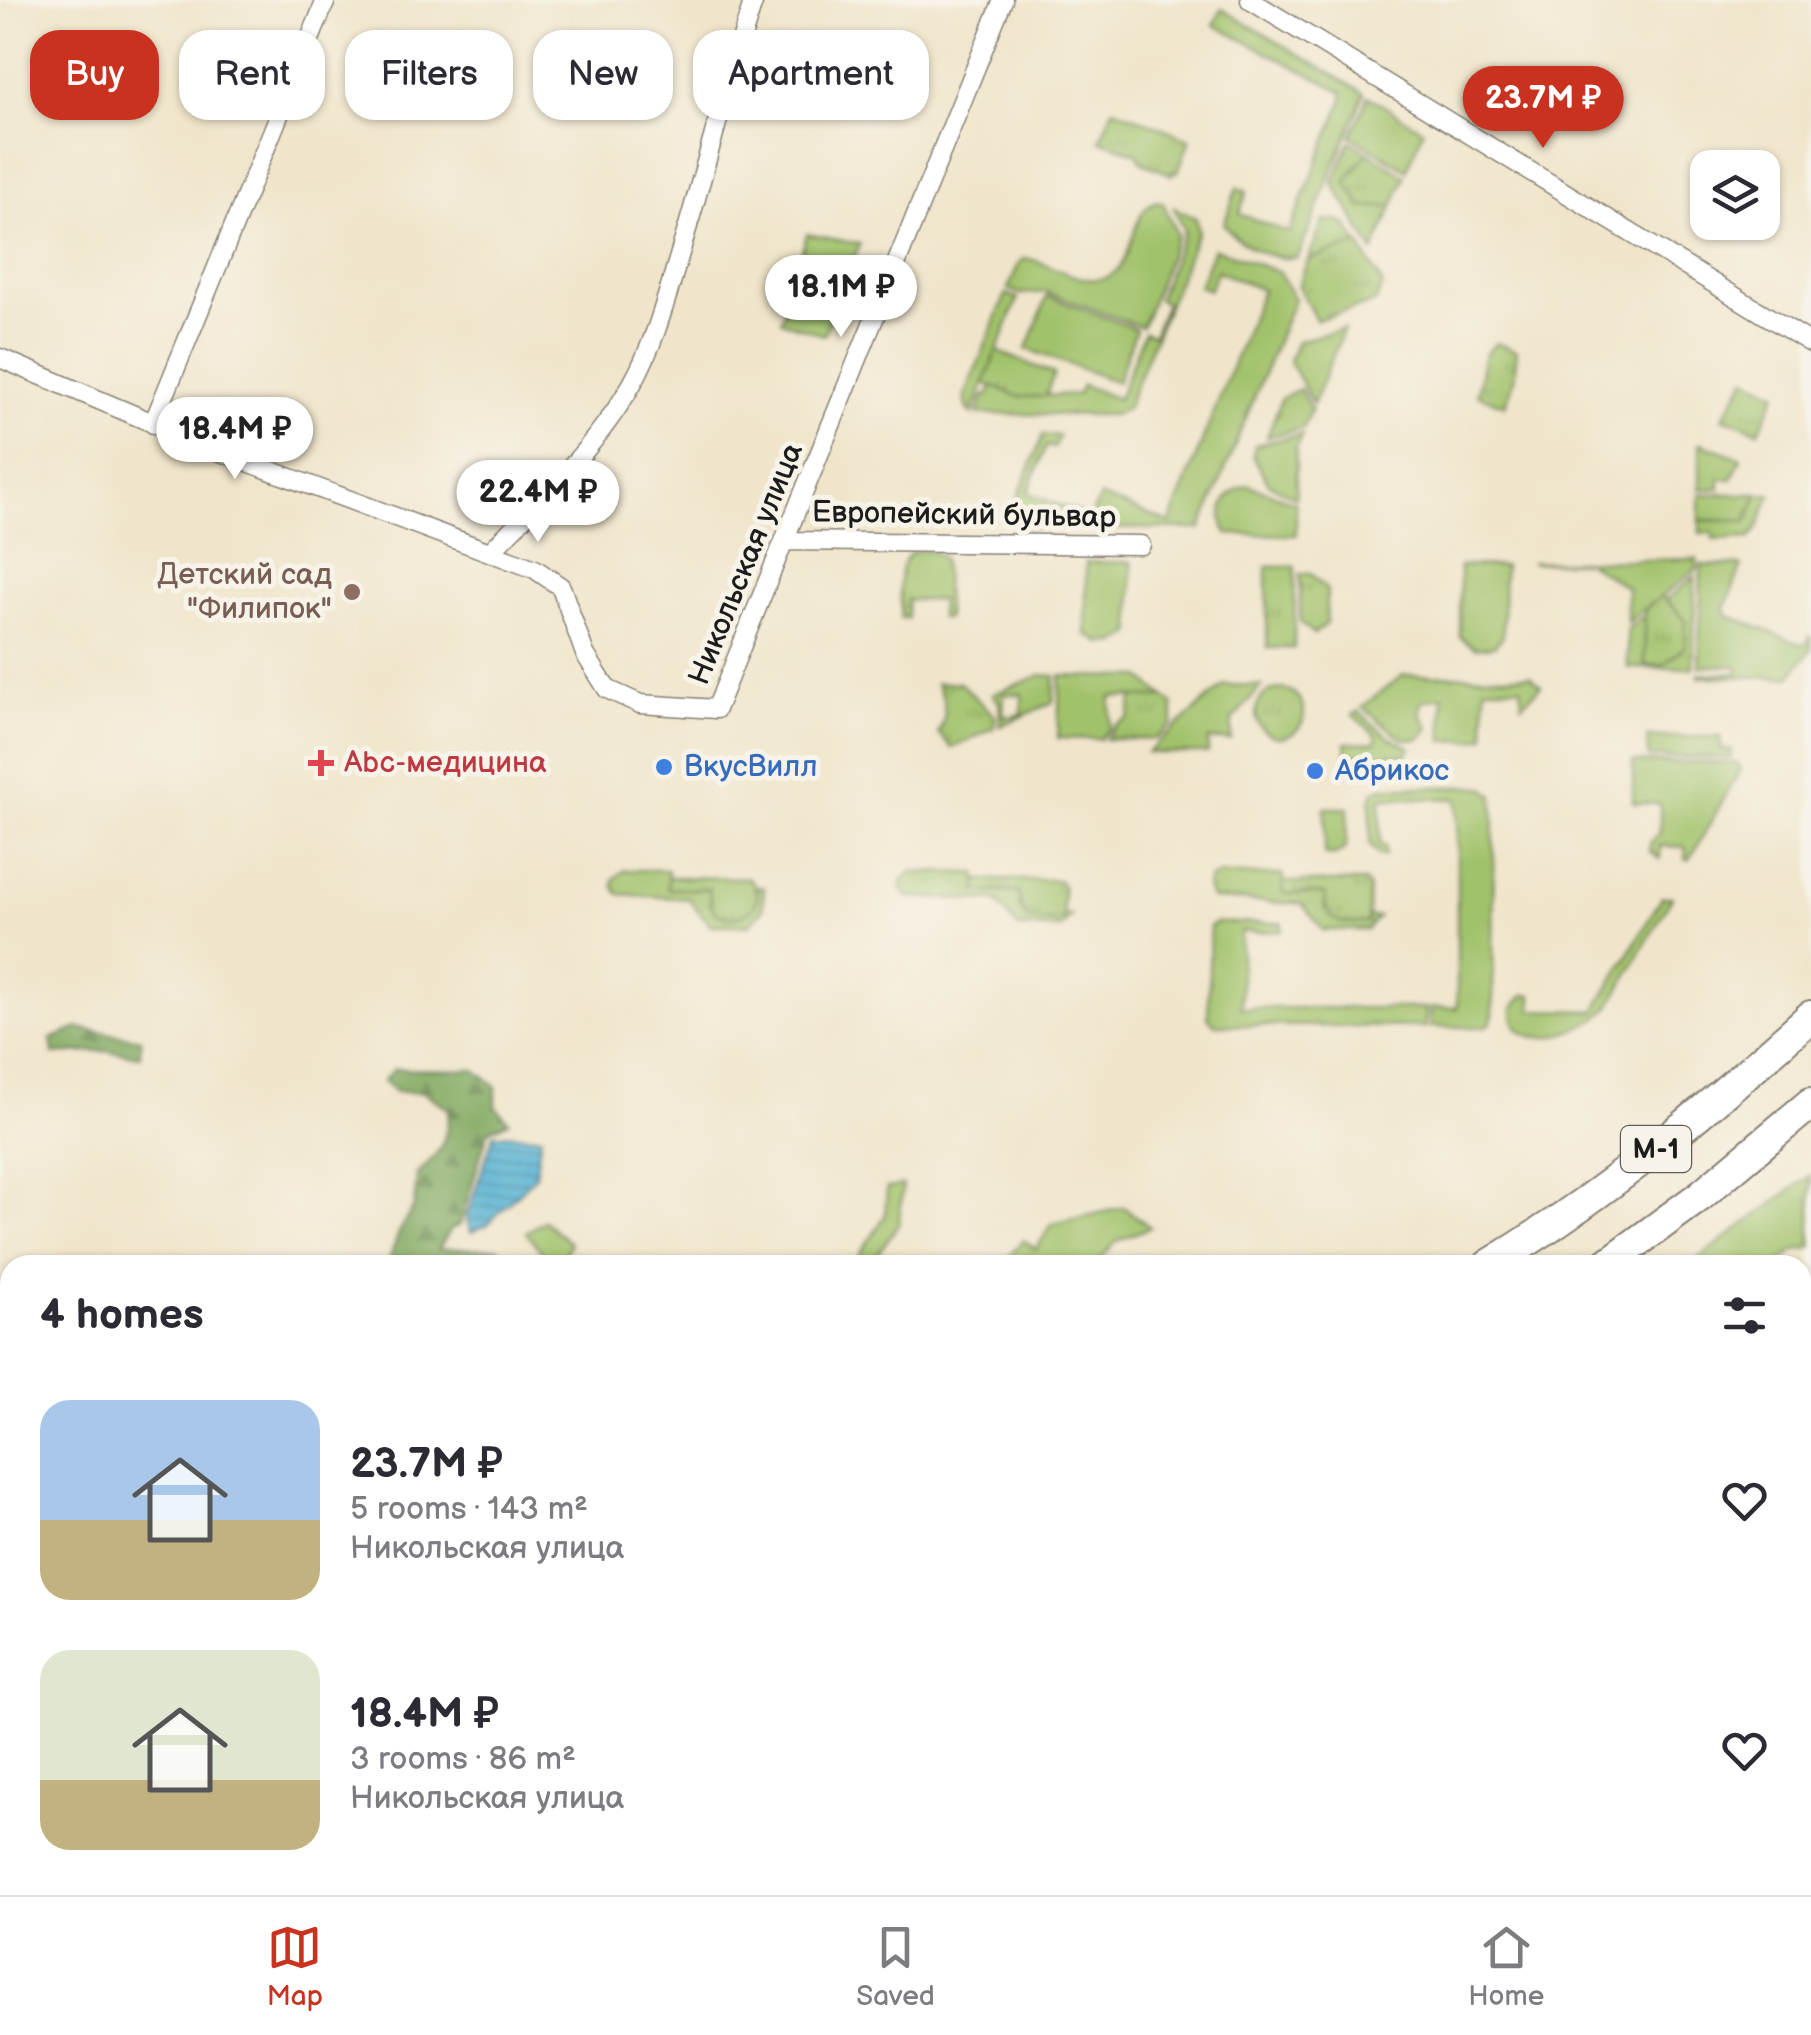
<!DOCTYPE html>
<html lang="en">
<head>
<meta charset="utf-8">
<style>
	:root { --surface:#fff; --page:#f7f7f7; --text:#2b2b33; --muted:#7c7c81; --line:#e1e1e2; --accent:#c8321e }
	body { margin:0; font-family:"Balsamiq Sans",sans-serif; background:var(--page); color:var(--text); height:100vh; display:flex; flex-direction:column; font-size:38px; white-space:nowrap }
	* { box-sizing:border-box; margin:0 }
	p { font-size:32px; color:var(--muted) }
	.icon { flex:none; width:55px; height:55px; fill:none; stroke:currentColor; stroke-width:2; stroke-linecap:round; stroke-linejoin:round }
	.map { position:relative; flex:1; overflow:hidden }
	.details { position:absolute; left:0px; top:1255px; width:1812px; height:640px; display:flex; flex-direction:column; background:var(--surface); border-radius:30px 30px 0 0; box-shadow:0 2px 8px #0004 }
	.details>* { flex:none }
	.banner { position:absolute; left:30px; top:30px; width:1000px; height:90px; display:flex; gap:20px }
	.fabs { position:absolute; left:1690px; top:150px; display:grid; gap:20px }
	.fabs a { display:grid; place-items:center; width:90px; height:90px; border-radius:20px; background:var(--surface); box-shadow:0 2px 8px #0004; font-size:50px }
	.price { position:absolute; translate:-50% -85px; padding:0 22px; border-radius:35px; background:#fff; color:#222; font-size:32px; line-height:65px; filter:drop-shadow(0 2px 5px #0008) }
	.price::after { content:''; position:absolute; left:50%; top:60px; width:30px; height:22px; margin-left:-15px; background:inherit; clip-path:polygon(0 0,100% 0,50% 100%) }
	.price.active { background:var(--accent); color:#fff }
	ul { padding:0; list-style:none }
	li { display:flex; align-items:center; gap:30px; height:250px; padding:0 40px }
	li span { display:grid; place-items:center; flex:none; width:280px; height:200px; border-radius:30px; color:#555 }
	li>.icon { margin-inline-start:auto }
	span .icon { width:120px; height:120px; fill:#fffc; stroke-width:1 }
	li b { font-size:42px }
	h2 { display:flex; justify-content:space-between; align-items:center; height:120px; padding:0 40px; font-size:42px }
	.tag { padding:0 35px; border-radius:30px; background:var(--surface); box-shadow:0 2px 8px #0004; font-size:35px; line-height:90px }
	.tag.active { background:var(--accent); color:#fff }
	.tab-bar { display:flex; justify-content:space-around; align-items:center; height:140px; border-top:2px solid var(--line); background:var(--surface); font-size:28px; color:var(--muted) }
	.tab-bar a { display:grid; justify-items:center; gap:5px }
	.tab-bar .active { color:var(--accent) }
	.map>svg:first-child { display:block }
	.grass { fill:#a1c26a; stroke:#5e6f43; stroke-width:2.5 }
	.forest { fill:url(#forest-firs); stroke:#4e623d; stroke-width:2.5 }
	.park { fill:url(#park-tufts); stroke:#5e6f43; stroke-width:2.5 }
	.water { fill:url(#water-rules); stroke:#396878; stroke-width:2.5 }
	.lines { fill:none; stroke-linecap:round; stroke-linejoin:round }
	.minor-casing { stroke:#868073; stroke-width:21 }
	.tertiary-casing { stroke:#868073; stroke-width:26 }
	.trunk-casing { stroke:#868073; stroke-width:34 }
	.minor { stroke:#fff; stroke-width:18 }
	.tertiary { stroke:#fff; stroke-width:22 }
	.trunk { stroke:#fff; stroke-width:30 }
	.education-dot { fill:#8d6e63; stroke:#f7f3e8; stroke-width:4 }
	.health-dot { fill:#e0444e; stroke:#f7f3e8; stroke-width:4 }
	.shop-dot { fill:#3f7fe0; stroke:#f7f3e8; stroke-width:4 }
	.labels { text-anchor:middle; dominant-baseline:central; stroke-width:10; stroke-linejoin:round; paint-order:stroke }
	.shield { fill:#f7f3e8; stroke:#5e5c59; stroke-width:2.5 }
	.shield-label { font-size:28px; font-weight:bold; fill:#1c1c1c }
	.street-label { font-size:30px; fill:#1c1c1c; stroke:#f7f3e8 }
	.education-label { font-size:30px; fill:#785e54; stroke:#f7f3e8; text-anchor:end }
	.health-label { font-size:30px; fill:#be3a42; stroke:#f7f3e8; text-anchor:start }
	.shop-label { font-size:30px; fill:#366cbe; stroke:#f7f3e8; text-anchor:start }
</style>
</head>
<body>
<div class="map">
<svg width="1811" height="1895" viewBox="0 0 1811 1895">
	<defs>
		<pattern id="forest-firs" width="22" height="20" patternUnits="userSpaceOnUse" patternTransform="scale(2.5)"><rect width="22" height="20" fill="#80a85e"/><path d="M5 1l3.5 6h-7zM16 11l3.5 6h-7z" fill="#68884d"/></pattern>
		<pattern id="park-tufts" width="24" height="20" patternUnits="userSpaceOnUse" patternTransform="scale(2.5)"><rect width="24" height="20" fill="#a1c26a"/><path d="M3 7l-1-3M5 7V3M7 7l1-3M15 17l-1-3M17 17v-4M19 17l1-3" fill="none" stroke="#8aa65b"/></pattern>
		<pattern id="water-rules" width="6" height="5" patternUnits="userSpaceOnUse" patternTransform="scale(2.5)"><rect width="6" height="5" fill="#56b3d4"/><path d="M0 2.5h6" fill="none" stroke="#4691ab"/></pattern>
	</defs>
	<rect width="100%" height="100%" fill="#f7f3e8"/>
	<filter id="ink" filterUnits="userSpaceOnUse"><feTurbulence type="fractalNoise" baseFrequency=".01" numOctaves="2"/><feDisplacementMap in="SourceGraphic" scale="20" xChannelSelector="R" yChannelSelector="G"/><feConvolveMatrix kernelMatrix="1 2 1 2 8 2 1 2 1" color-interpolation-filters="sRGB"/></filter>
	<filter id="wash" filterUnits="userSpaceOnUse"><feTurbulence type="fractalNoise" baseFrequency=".0048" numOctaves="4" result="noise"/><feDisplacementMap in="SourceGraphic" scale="40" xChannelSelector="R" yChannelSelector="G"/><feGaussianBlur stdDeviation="2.25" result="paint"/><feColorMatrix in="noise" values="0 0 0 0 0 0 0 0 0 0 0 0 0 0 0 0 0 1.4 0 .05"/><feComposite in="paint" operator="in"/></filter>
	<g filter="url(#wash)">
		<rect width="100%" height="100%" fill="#f0e5ca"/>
		<!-- grass -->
		<path class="grass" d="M1222 9 1364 93 1298 257C1272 262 1239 245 1224 224L1237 188 1247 192 1239 214 1289 233 1343 100V92L1214 25Z
			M1368 96 1423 130 1407 170 1351 136Z
			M1350 141 1368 152 1346 181 1362 207 1393 206 1374 252 1333 183Z
			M1157 201 1163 203 1177 235 1142 327 1046 292 1021 294 1008 289 1019 263 1025 258C1051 262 1090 293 1114 273 1135 256 1131 209 1157 201Z
			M1174 208 1196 218 1198 231 1126 409 1113 415 977 414 984 395 988 396 992 386 1020 397 1078 394 1082 385 1118 399 1144 332 1153 335 1166 303 1158 299 1184 231Z
			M1335 220 1346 224 1359 244 1308 260 1323 221Z
			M807 234 860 244 824 335 781 321Z
			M1214 248 1279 272 1294 299 1201 529 1027 528 1018 521 1014 507 1043 435 1059 436 1054 448 1046 446 1028 493 1091 517 1100 496 1170 523 1262 290 1217 271 1209 290 1199 286Z
			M1006 294 1018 298 972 414 967 408 965 396Z
			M1047 296 1136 329 1117 382 1027 349Z
			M1344 329 1313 404 1289 361 1297 341Z
			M1302 434 1296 449V498L1269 484 1253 456 1255 445Z
			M1700 443 1741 458 1732 479H1720V489H1700Z
			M1249 485 1296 503V535L1227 534C1216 512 1224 491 1249 485Z
			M1758 494H1771L1757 530 1750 538 1713 540V533H1700V520L1747 521Z
			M915 551H932L943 558 947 618H940V600H907V618H901C901 596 893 561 915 551Z
			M1697 559V569L1627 623V588L1587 562H1531Z
			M1086 562H1132V634L1116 643H1101L1086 634Z
			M1701 565 1742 566 1725 608 1727 615 1800 644 1807 643 1811 635V649L1790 677H1699V674L1738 673 1737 666H1699Z
			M1460 566H1504L1503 637 1494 646 1475 648 1460 637Z
			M1695 576 1693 668H1628L1627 629 1645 615V665L1686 620 1666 600Z
			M1041 675 1055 676 1053 702 1013 721V716L1022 714V694H1004L1003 716H1009V722L1000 726 999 703 993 694Z
			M1403 675 1531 676 1541 686 1522 704 1521 687H1485V736L1474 740 1443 741V696L1422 701 1420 713 1429 728 1420 739H1403L1362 707Z
			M1060 676 1141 677 1164 697H1111L1110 728 1100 739 1058 738Z
			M1224 685 1262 686 1232 720 1231 740H1208V753H1147Z
			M1358 711 1390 738 1411 748 1406 755H1346V743L1376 742V735L1353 715Z
			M1648 737H1721V749L1732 750V758L1648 757Z
			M1633 762 1737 763 1741 768 1690 859H1686L1685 847 1660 846V859L1650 851V843L1660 833V804L1633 803Z
			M1383 787H1484L1494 796 1493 1015 1490 1024 1484 1027H1431V1008H1457V799L1381 798 1380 844 1385 845V856L1379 855 1370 845 1371 797 1375 790Z
			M1325 808H1348L1346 848 1336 855H1325Z
			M624 870H668V888L710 889V904L757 898 756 887H764L763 910 749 925H710L689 899 619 894 614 886V879Z
			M912 872 977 873 978 891H1019V906L1028 918 1063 920V915H1072L1061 928H1018L996 901 907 897 902 889V881Z
			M1218 875H1283V893L1325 894V908L1368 922V917H1378L1367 930H1323L1302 904 1213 899C1207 893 1206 887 1209 879Z
			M1662 897H1672L1609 1008C1589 1030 1511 1061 1513 1008L1524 995H1532V1010L1595 1011Z
			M1216 923H1282V931L1241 932V1008H1426V1027L1215 1025 1208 1017 1210 926Z
			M1811 1175V1247L1793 1252 1777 1265H1690Z
			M903 1185 899 1223 870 1265H852L885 1216 887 1188Z
			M1124 1207 1150 1227 1117 1241 1095 1265H1009L1006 1261 1023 1240 1036 1249 1052 1224Z
			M544 1221 570 1243 560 1265H540L545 1256 526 1232Z
			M1811 1302V1895H1302L1290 1885H1802V1307Z
			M0 1437 10 1441V1634L0 1635Z
			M10 1801V1885H151L94 1895H0V1803Z"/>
		<!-- forest -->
		<path class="forest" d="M78 1028 141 1039 140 1056 106 1051 53 1054 51 1039Z
			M394 1069 475 1070 496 1086V1107L509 1121 488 1131 460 1225 452 1228 438 1249 499 1248 497 1265 460 1260 453 1265H387L401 1227 414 1207 417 1174C441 1153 447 1141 449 1109L423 1092H396L383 1081Z"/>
		<!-- park -->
		<path class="park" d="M1113 108 1190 139 1178 172 1173 171 1172 175 1143 163 1136 153 1100 140Z
			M1368 152 1405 176 1393 206 1362 207 1346 181Z
			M1359 244 1383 285 1375 303 1316 320 1298 286 1308 260Z
			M1496 343 1517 351 1514 381 1505 405 1477 395 1485 354Z
			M997 351 1054 374 1046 396 1020 397 984 383Z
			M1747 377 1777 393 1759 431 1723 417Z
			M1300 389 1311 409 1303 428 1267 437 1281 399Z
			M1700 494H1758L1747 521 1700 520Z
			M1267 566H1295L1294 648H1267Z
			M1300 574H1311L1327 590 1326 624 1314 634 1300 622Z
			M1662 596 1686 620 1685 647 1663 665H1645V609Z
			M936 683H960L995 716 994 728 952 748 938 733C948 715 946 700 936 683Z
			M1256 713a24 24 0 1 1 48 0a24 24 0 1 1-48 0Z
			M1133 697H1164L1173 704V724L1156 739H1106L1117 724 1129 718Z
			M668 877 748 878C773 902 739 930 713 910L709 889H668Z
			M977 880H1059L1063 887V920C1035 921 1020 925 1019 892L977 891Z
			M1283 882H1365L1369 889 1368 923C1341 923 1326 927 1325 894L1283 893Z"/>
		<!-- water -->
		<path class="water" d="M494 1134 541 1136 535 1176 487 1225 471 1232 466 1218Z"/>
	</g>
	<g filter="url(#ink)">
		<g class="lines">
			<!-- minor casing -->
			<g class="minor-casing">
				<path id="minor" d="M1250 0 1811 343
					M0 358 221 452 535 569 561 587 585 654 607 689 640 704 716 709 1003 0
					M153 424 326 0
					M786 541 1141 545
					M490 552C540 500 596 447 632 384 653 347 665 303 677 263 704 175 725 87 754 0"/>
			</g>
			<!-- tertiary casing -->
			<g class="tertiary-casing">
				<path id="tertiary" d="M0 1418 10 1422
					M1187 1885 1198 1895"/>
			</g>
			<!-- trunk casing -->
			<g class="trunk-casing">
				<path id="trunk" d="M1489 1265C1606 1195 1710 1107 1811 1016
					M1606 1265 1700 1196 1811 1103
					M0 1667 10 1666
					M0 1732 10 1731"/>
			</g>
			<!-- minor -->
			<use href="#minor" class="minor"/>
			<!-- tertiary -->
			<use href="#tertiary" class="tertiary"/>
			<!-- trunk -->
			<use href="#trunk" class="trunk"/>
		</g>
	</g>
	<!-- markers -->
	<circle class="education-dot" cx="352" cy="592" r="10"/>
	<path class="health-dot" d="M316 748h10v10h10v10h-10v10h-10v-10h-10v-10h10z"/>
	<g class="shop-dot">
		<circle cx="664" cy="767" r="10"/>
		<circle cx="1315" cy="771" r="10"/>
	</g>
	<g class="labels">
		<!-- shield labels -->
		<rect class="shield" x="1621" y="1126" width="70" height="46" rx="8"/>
		<g class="shield-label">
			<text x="1656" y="1149">М-1</text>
		</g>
		<!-- street labels -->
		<g class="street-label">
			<text transform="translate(964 515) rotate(1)">Европейский бульвар</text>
			<text transform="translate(746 564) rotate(-68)">Никольская улица</text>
		</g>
		<!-- education labels -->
		<g class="education-label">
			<text x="332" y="575">Детский сад<tspan x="332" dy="34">"Филипок"</tspan></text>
		</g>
		<!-- health labels -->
		<g class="health-label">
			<text x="344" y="763">Abc-медицина</text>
		</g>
		<!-- shop labels -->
		<g class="shop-label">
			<text x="684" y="767">ВкусВилл</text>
			<text x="1335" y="771">Абрикос</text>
		</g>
	</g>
</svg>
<div class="fabs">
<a><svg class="icon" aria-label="layers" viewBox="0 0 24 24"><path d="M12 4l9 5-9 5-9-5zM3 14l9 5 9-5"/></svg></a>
</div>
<b class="price active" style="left:1543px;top:151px">23.7M ₽</b>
<b class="price" style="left:841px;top:340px">18.1M ₽</b>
<b class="price" style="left:235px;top:482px">18.4M ₽</b>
<b class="price" style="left:538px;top:545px">22.4M ₽</b>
<div class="banner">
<a class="tag active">Buy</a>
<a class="tag">Rent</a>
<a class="tag">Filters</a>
<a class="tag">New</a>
<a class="tag">Apartment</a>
</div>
<section class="details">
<h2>4 homes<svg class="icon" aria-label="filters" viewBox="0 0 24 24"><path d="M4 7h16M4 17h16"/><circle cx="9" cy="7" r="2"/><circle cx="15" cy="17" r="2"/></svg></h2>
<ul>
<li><span style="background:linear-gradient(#a9c7e8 60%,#c2b280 0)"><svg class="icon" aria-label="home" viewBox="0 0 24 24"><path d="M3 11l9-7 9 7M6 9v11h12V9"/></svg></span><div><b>23.7M ₽</b><p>5 rooms · 143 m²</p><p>Никольская улица</p></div><svg class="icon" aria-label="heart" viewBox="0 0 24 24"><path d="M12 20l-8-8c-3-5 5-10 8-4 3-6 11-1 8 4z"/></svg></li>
<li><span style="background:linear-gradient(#dfe7d0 65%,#c2b280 0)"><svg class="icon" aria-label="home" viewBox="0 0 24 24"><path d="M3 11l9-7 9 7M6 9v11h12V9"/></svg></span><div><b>18.4M ₽</b><p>3 rooms · 86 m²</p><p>Никольская улица</p></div><svg class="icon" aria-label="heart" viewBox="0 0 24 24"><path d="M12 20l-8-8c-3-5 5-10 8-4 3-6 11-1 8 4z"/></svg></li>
</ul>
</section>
</div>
<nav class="tab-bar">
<a class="active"><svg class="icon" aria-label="map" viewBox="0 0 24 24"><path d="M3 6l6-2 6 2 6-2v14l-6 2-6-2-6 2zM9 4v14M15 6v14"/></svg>Map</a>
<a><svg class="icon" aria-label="saved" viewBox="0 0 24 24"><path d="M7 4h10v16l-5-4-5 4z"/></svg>Saved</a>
<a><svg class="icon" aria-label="home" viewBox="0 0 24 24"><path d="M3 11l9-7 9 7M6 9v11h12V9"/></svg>Home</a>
</nav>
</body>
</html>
